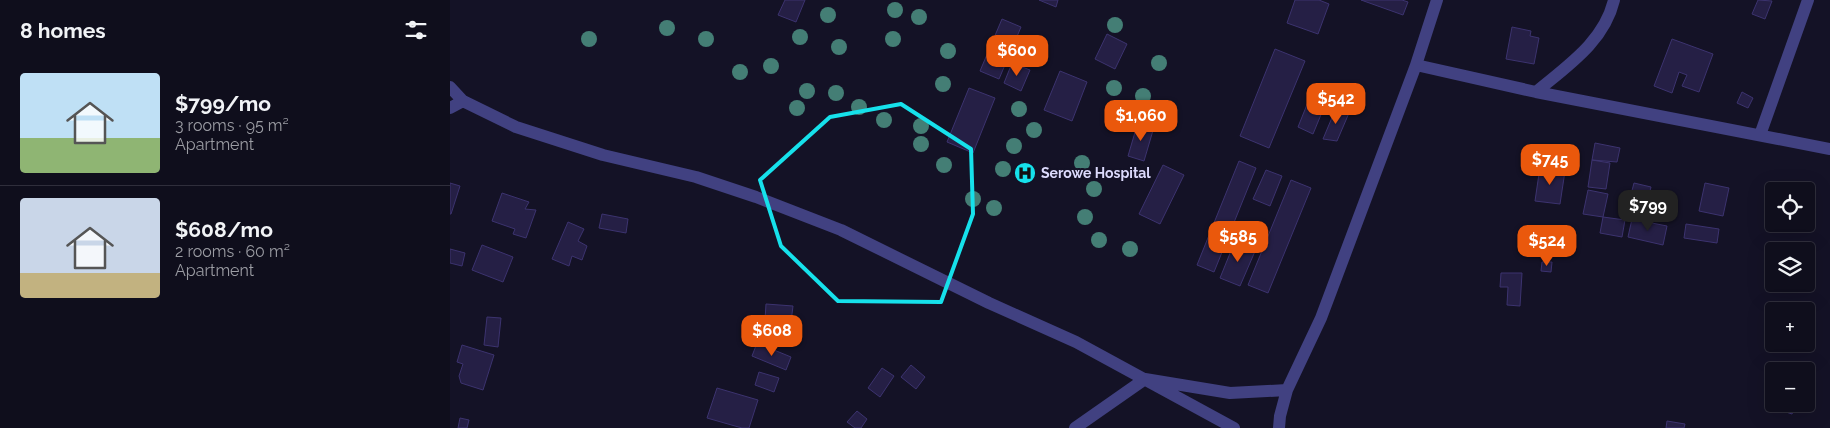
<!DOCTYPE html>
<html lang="en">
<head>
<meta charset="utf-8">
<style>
	:root { --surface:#0f0e1c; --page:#181725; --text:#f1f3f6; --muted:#9b9ca3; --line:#2f2e3b; --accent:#ea580c }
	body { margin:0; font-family:Raleway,sans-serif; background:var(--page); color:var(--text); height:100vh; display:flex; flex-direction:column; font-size:19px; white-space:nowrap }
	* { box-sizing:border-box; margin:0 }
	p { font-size:16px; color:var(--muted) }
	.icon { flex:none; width:28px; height:28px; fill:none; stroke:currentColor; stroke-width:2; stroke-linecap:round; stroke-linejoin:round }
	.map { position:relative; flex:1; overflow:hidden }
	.details { display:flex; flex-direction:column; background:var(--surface); width:450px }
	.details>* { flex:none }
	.fabs { position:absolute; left:1315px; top:182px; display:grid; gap:10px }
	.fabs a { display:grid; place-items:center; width:50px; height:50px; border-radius:5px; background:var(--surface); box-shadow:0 5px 20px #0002,0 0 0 1px var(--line); font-size:25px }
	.price { position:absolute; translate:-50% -42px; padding:0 11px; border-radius:10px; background:var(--accent); color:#fff; font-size:16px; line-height:32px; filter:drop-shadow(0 1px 2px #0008) }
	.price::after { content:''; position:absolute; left:50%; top:30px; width:15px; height:11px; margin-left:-8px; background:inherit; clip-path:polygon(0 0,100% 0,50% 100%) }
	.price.on { background:#222; color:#fff }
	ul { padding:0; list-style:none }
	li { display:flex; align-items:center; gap:15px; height:125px; padding:0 20px }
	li+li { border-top:1px solid var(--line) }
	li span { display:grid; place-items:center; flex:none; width:140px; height:100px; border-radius:5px; color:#555 }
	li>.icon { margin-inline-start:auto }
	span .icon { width:60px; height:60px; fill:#fffc; stroke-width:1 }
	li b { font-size:21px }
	h2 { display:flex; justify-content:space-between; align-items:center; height:60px; padding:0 20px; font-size:21px }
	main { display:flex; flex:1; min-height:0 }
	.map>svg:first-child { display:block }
	.building { fill:#251f45; stroke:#3c336f }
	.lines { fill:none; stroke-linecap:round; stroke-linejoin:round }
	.minor { stroke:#414181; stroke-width:12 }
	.tree { fill:#447e75 }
	.marked { fill:none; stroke:#16e1eb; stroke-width:4; stroke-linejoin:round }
	.labels { text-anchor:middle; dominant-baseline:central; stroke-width:4; stroke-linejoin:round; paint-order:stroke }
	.poi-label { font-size:14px; font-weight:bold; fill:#dcdafc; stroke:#141226; text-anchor:start }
</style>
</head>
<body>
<main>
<section class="details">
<h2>8 homes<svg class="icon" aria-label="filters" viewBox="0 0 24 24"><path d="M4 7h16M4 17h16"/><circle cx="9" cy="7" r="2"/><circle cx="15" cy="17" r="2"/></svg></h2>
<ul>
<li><span style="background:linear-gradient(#bfe0f5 65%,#8fb573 0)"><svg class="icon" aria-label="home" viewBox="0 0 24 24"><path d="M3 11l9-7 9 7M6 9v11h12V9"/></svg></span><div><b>$799/mo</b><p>3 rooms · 95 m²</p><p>Apartment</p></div></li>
<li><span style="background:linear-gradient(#c9d6e8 75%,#c2b280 0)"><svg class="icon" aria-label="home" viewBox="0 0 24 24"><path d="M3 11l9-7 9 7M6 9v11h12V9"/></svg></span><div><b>$608/mo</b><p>2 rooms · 60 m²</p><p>Apartment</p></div></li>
</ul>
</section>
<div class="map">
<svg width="1380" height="428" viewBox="0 0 1380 428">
	<rect width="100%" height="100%" fill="#141226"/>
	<!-- building -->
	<path class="building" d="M335 0H355L346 22 328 15Z
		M589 0H608L606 7Z
		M845 0H869L879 4 868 34 837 23Z
		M911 0H952L958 2 953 15Z
		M1308 0 1322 1 1315 19 1302 14Z
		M552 19 571 27 549 79 530 71Z
		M1062 27 1081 31 1080 36 1089 38 1084 64 1056 59Z
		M657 34 677 44 665 69 645 59Z
		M1222 39 1263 54 1249 92 1232 86 1237 75 1229 72 1222 93 1204 86Z
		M825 49 855 61 819 148 790 136Z
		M562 63 580 70 571 91 554 83Z
		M610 71 637 82 622 121 594 110Z
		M519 88 545 98 523 153 497 142Z
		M1292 92 1303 98 1298 108 1287 103Z
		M860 97 877 100 863 134 848 127Z
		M886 108 899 113 887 141 873 139Z
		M688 122 704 127 694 161 678 156Z
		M1145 143 1170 148 1167 162 1142 160Z
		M1142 160 1160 163 1156 189 1138 187Z
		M789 161 806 168 764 272 747 265Z
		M713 165 734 175 710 224 689 214Z
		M1090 167 1115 171 1110 204 1085 201Z
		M816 170 832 176 820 206 803 199Z
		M841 180 861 188 818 293 798 285Z
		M0 183 10 186 1 214H0Z
		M1184 183 1201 187 1196 207 1179 202Z
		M1255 183 1279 188 1273 216 1249 211Z
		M1138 190 1158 194 1153 217 1133 214Z
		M52 193 79 202 75 209 86 210 76 238 63 234 65 229 42 221Z
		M152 214 178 219 176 233 149 228Z
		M1153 217 1175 220 1172 237 1150 233Z
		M1182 219 1217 226 1213 245 1178 237Z
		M118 222 134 229 128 241 137 246 132 260 122 256 119 266 102 259Z
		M1236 224 1269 229 1267 243 1234 238Z
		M785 241 806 249 790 286 770 278Z
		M32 245 63 257 53 282 22 270Z
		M0 249 15 253 12 266 0 263Z
		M1092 262H1102L1101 272 1091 271Z
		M1051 273H1072L1070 306 1057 305 1058 287H1050Z
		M316 304 343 306 341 322 315 320Z
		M37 317 51 318 48 347 34 345Z
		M307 343 341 357 336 370 302 356Z
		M12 345 44 355 33 390 11 383 9 376 13 364 7 362Z
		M461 365 475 377 466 389 451 377Z
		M432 368 444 376 430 397 418 388Z
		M309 372 329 378 324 392 305 385Z
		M267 388 308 400 299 428H292L257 418Z
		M1326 404H1346L1342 414 1324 408Z
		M407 411 417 419 411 428H405L397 422Z
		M10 418 19 420 17 428H8Z
		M1217 421 1235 424 1234 428H1216Z"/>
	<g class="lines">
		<!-- minor -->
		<path class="minor" d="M966 65 1086 92 1380 149
			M0 87 13 101 66 127 153 155 246 177 306 197 391 230 539 303 626 342 784 428
			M1086 92C1117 66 1154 42 1164 0
			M0 108 13 101
			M1310 135 1358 0
			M625 428 695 379 780 393 837 390
			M829 428 830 416 837 390 871 318 966 65 987 0"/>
	</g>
	<!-- trees -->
	<g class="tree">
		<circle cx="445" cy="10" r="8"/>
		<circle cx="378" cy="15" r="8"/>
		<circle cx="469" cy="17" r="8"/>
		<circle cx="665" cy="25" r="8"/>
		<circle cx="217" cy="28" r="8"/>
		<circle cx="350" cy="37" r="8"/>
		<circle cx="139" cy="39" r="8"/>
		<circle cx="256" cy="39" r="8"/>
		<circle cx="443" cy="39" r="8"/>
		<circle cx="389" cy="47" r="8"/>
		<circle cx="498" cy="51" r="8"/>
		<circle cx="709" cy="63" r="8"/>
		<circle cx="321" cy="66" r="8"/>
		<circle cx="290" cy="72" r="8"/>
		<circle cx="493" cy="84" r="8"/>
		<circle cx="664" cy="88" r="8"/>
		<circle cx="357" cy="91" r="8"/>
		<circle cx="386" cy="93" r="8"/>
		<circle cx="693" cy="96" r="8"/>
		<circle cx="409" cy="107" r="8"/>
		<circle cx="347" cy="108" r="8"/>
		<circle cx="569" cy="109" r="8"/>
		<circle cx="434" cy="120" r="8"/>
		<circle cx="471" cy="126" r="8"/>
		<circle cx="584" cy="130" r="8"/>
		<circle cx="471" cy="144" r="8"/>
		<circle cx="564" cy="146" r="8"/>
		<circle cx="632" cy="163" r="8"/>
		<circle cx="494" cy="165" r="8"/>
		<circle cx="553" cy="169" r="8"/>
		<circle cx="644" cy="189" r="8"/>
		<circle cx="523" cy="199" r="8"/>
		<circle cx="544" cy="208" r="8"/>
		<circle cx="635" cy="217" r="8"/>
		<circle cx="649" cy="240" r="8"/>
		<circle cx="680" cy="249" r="8"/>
	</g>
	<!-- marked area -->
	<path class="marked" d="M451 104 521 149 523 214 491 302 388 301 331 246 310 180 380 117Z"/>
	<!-- icons -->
	<defs>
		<g id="hospital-disc" transform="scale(1.125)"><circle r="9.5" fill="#16e1eb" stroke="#141226"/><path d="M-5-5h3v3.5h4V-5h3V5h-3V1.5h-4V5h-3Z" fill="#111"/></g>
	</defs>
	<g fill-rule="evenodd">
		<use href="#hospital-disc" x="575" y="173"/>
	</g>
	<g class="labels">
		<!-- poi labels -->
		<g class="poi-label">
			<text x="591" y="173">Serowe Hospital</text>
		</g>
	</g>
</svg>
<div class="fabs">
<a><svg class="icon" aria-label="locate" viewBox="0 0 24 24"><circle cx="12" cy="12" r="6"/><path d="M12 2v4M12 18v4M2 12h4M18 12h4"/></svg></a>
<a><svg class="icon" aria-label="layers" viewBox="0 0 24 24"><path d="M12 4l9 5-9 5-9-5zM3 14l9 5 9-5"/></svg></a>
<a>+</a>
<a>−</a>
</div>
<b class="price" style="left:567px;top:77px">$600</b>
<b class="price" style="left:886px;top:125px">$542</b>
<b class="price" style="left:691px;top:142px">$1,060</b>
<b class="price" style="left:1100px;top:186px">$745</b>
<b class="price on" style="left:1198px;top:232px">$799</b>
<b class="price" style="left:788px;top:263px">$585</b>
<b class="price" style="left:1097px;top:267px">$524</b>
<b class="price" style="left:322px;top:357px">$608</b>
</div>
</main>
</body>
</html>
